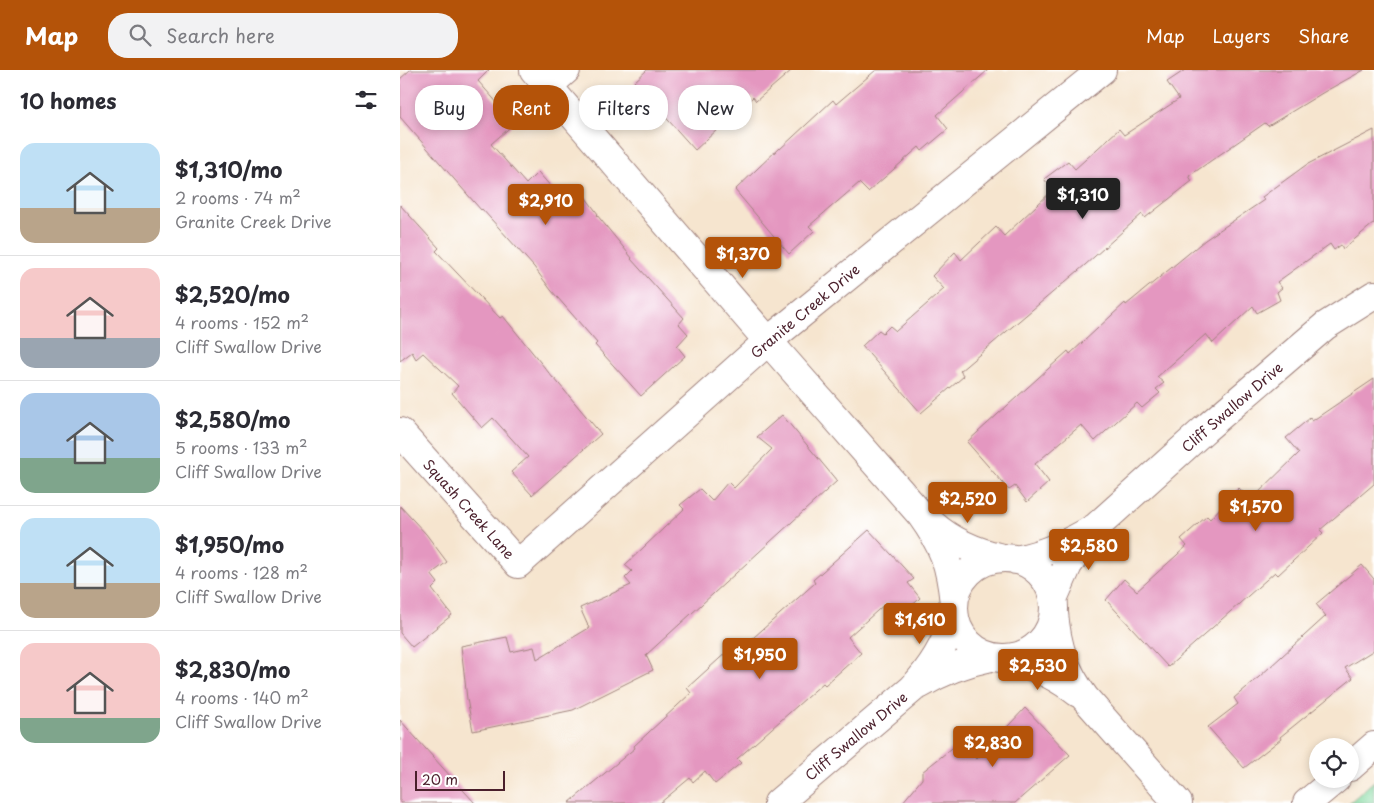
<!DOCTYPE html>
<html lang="en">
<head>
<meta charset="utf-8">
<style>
	:root { --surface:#fff; --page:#f2f2f3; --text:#2b2b33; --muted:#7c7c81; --line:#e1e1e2; --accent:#b45309 }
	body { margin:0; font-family:"Playpen Sans",sans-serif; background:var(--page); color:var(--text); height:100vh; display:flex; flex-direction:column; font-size:19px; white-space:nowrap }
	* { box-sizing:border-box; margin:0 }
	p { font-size:16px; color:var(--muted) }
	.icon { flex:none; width:28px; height:28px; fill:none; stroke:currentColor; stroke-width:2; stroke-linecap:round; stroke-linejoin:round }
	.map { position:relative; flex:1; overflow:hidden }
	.panel { display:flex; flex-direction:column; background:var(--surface); width:400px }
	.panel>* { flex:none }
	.top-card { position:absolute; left:15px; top:15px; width:475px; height:45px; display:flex; gap:10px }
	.fabs { position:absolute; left:909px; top:668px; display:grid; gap:10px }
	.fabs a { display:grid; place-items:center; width:50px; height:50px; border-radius:50%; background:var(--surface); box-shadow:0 2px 8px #0003; font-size:25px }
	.scale { position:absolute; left:15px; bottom:12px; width:90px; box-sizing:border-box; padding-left:5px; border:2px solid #4a1f2b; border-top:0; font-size:14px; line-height:18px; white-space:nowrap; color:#4a1f2b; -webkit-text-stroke:4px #fff; paint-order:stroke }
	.price { position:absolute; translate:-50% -42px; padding:0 11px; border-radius:5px; background:var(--accent); color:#fff; font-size:16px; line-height:32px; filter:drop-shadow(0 1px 2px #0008) }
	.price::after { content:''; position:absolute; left:50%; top:30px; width:15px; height:11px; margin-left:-8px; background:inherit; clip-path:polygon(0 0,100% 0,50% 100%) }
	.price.active { background:#222; color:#fff }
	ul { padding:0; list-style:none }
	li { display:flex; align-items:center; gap:15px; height:125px; padding:0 20px }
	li+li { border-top:1px solid var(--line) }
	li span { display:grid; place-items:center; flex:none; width:140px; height:100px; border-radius:15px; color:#555 }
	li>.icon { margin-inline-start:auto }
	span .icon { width:60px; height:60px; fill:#fffc; stroke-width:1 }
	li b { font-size:21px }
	h2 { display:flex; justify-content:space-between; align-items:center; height:60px; padding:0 20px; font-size:21px }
	.pill { padding:0 18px; border-radius:20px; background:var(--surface); box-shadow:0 2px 8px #0003; font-size:18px; line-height:45px }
	.pill.active { background:var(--accent); color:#fff }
	header { display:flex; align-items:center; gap:30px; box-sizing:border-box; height:70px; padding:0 25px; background:var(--accent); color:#fff }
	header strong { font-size:24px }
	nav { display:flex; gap:28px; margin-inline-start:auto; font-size:18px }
	.search { width:350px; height:45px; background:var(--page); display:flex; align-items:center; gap:12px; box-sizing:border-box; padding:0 18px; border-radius:20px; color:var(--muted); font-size:19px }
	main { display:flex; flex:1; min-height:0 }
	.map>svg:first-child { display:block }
	.green { fill:#7ed79c; stroke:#647b64 }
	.building { fill:#e497c0 }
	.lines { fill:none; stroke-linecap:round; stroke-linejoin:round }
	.street-casing { stroke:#a0827d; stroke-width:30 }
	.street { stroke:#fff; stroke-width:28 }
	.labels { text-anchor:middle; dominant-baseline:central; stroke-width:4; stroke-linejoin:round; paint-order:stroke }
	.street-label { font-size:14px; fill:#4a1f2b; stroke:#fff }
</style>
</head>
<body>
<header>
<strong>Map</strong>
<div class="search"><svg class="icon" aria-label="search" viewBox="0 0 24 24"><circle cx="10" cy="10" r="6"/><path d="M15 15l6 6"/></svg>Search here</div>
<nav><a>Map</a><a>Layers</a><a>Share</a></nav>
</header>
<main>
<section class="panel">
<h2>10 homes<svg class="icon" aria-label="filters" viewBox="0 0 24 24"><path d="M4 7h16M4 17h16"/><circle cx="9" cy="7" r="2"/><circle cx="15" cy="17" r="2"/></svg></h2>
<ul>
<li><span style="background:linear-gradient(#bfe0f5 65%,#b9a48a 0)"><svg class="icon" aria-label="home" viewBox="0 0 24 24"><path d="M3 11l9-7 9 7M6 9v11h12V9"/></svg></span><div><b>$1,310/mo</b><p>2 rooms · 74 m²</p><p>Granite Creek Drive</p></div></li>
<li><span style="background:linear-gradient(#f6c9c9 70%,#9aa5b1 0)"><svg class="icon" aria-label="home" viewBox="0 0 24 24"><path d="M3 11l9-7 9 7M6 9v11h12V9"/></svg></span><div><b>$2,520/mo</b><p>4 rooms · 152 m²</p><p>Cliff Swallow Drive</p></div></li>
<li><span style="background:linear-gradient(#a9c7e8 65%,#7fa58c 0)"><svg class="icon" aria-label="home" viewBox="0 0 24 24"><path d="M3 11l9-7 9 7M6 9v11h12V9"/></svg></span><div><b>$2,580/mo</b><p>5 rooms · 133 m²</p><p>Cliff Swallow Drive</p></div></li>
<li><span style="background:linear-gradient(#bfe0f5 65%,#b9a48a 0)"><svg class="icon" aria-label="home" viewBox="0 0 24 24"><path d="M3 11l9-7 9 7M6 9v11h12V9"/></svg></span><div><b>$1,950/mo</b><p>4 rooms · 128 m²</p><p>Cliff Swallow Drive</p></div></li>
<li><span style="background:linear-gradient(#f6c9c9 75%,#7fa58c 0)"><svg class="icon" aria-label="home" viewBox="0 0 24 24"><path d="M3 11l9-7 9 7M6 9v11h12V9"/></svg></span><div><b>$2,830/mo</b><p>4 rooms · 140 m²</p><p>Cliff Swallow Drive</p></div></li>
</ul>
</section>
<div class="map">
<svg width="974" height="733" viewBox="0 0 974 733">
	<rect width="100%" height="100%" fill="#fff"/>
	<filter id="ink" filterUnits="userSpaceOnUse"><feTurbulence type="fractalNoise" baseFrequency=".02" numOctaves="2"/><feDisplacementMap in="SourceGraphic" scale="10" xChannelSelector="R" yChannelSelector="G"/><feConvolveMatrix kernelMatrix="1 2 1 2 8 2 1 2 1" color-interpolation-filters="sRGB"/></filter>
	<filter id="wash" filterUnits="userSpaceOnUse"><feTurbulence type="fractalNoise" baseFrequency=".0096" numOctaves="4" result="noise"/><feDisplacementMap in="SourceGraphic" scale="20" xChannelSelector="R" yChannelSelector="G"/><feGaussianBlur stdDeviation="1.12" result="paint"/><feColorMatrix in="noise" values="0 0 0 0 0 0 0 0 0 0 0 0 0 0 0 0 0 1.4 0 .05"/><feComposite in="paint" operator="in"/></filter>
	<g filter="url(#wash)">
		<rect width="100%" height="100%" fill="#f6e5cf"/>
		<!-- green -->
		<path class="green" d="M974 711V733H949Z"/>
		<g id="blocks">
			<!-- building -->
			<path class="building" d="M10 0H89L78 11 115 53 91 74 126 114 138 102 168 136 180 120 198 144 197 145 232 188 231 189 284 248 279 254 288 264 277 276 285 286 241 326 195 275 197 273 151 220 134 197 82 139 81 140 0 47V9Z
				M247 0H392L356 31 353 27 295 80 234 12Z
				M476 0H588L537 45 548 59 522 81 519 77 468 122 459 113 409 156 414 161 389 184 335 120 379 78 380 79 433 30 436 34Z
				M785 0H964L924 22 868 56 865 53 789 106 792 111 745 148 742 144 685 195 560 301 564 306 521 343 462 276 479 260 483 263 490 256 496 261 544 219 532 206 555 182 561 190 596 157 604 166 653 120 644 109 668 91 675 99 719 59 724 65 779 29 767 12Z
				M974 60V153L943 179 941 175 934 180 930 174 877 212 882 218 877 222 880 230 857 243 853 236 813 273 806 264 757 307 764 313 756 319 760 323 742 338 737 333 695 371 681 355 635 394 649 412 627 432 615 416 609 420 567 372 668 281 670 284 725 233 726 235 805 170 864 130 862 127 906 95Z
				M0 135 39 178 36 181 100 248 103 246 153 308H154L201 364 132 425 111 402 128 387 93 348 82 358 52 323 58 316 23 283 16 289 12 282 0 291Z
				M974 309V414L920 460 923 463 878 505 875 502 768 597 706 530 724 509 737 521 787 476 781 469 807 446 810 449 839 418 851 430 899 383 886 368 910 348 912 351Z
				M382 345 437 411 246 585 253 600 173 640 73 661 67 629 61 576 107 567 111 582 134 577 137 589 189 558 180 538 231 515 225 508 232 501 225 495 284 439 280 435 300 419 312 431 328 412 334 418 372 379 357 367Z
				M0 436 26 464 47 492 31 504 38 513 32 519 52 545 12 577 0 563Z
				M469 460 514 509 508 513 520 528 500 547 487 532 448 567 461 583 425 615 423 613 337 689 341 693 315 714 305 701 293 712 290 708 260 733H169L235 678 234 676 291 623 287 618 340 570 345 575 415 513 413 510Z
				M962 495 974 509V580L945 598 953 608 880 667 881 669 844 698 808 657 838 634 834 628 859 607 926 546 916 534Z
				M625 638 670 685 615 733H502L522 709V702L561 671 577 689Z
				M0 650 42 697 75 733H0Z"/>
		</g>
	</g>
	<g filter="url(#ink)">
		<use href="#blocks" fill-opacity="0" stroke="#a0827d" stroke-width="1"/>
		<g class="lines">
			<!-- street casing -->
			<g class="street-casing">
				<path id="street" d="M134 0 368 271 521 445C544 477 550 494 554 533
					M148 16 166 0
					M0 362 118 494 368 271 702 0
					M532 454C552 472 576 482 602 488
					M554 538a50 50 0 1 1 100 0a50 50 0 1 1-100 0Z
					M616 490C646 484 670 473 696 457L805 359 925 256 974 225
					M653 529 668 495 690 464
					M654 543C657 577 665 601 685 628L778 733
					M606 588C632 595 656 605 678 623
					M519 615C542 601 566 592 591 587
					M950 697 974 676
					M378 733 512 619C533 596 544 577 555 547
					M907 733 936 709"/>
			</g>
			<!-- street -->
			<use href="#street" class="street"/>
		</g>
	</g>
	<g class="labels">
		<!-- street labels -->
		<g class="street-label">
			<text transform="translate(405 241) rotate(-40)">Granite Creek Drive</text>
			<text transform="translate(832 337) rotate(-41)">Cliff Swallow Drive</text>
			<text transform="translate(69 439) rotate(48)">Squash Creek Lane</text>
			<text transform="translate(456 666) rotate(-40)">Cliff Swallow Drive</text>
		</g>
	</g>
</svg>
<div class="fabs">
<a><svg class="icon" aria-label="locate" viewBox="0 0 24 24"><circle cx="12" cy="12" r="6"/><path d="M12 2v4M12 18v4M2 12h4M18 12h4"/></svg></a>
</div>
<div class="scale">20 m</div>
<b class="price active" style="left:683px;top:150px">$1,310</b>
<b class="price" style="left:146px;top:156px">$2,910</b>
<b class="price" style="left:343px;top:209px">$1,370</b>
<b class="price" style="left:568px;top:454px">$2,520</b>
<b class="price" style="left:856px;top:462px">$1,570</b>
<b class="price" style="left:689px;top:501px">$2,580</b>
<b class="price" style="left:520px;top:575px">$1,610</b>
<b class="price" style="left:360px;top:610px">$1,950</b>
<b class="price" style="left:638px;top:621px">$2,530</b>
<b class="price" style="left:593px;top:698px">$2,830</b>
<div class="top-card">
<a class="pill">Buy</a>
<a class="pill active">Rent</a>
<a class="pill">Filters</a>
<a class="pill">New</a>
</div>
</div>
</main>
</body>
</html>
